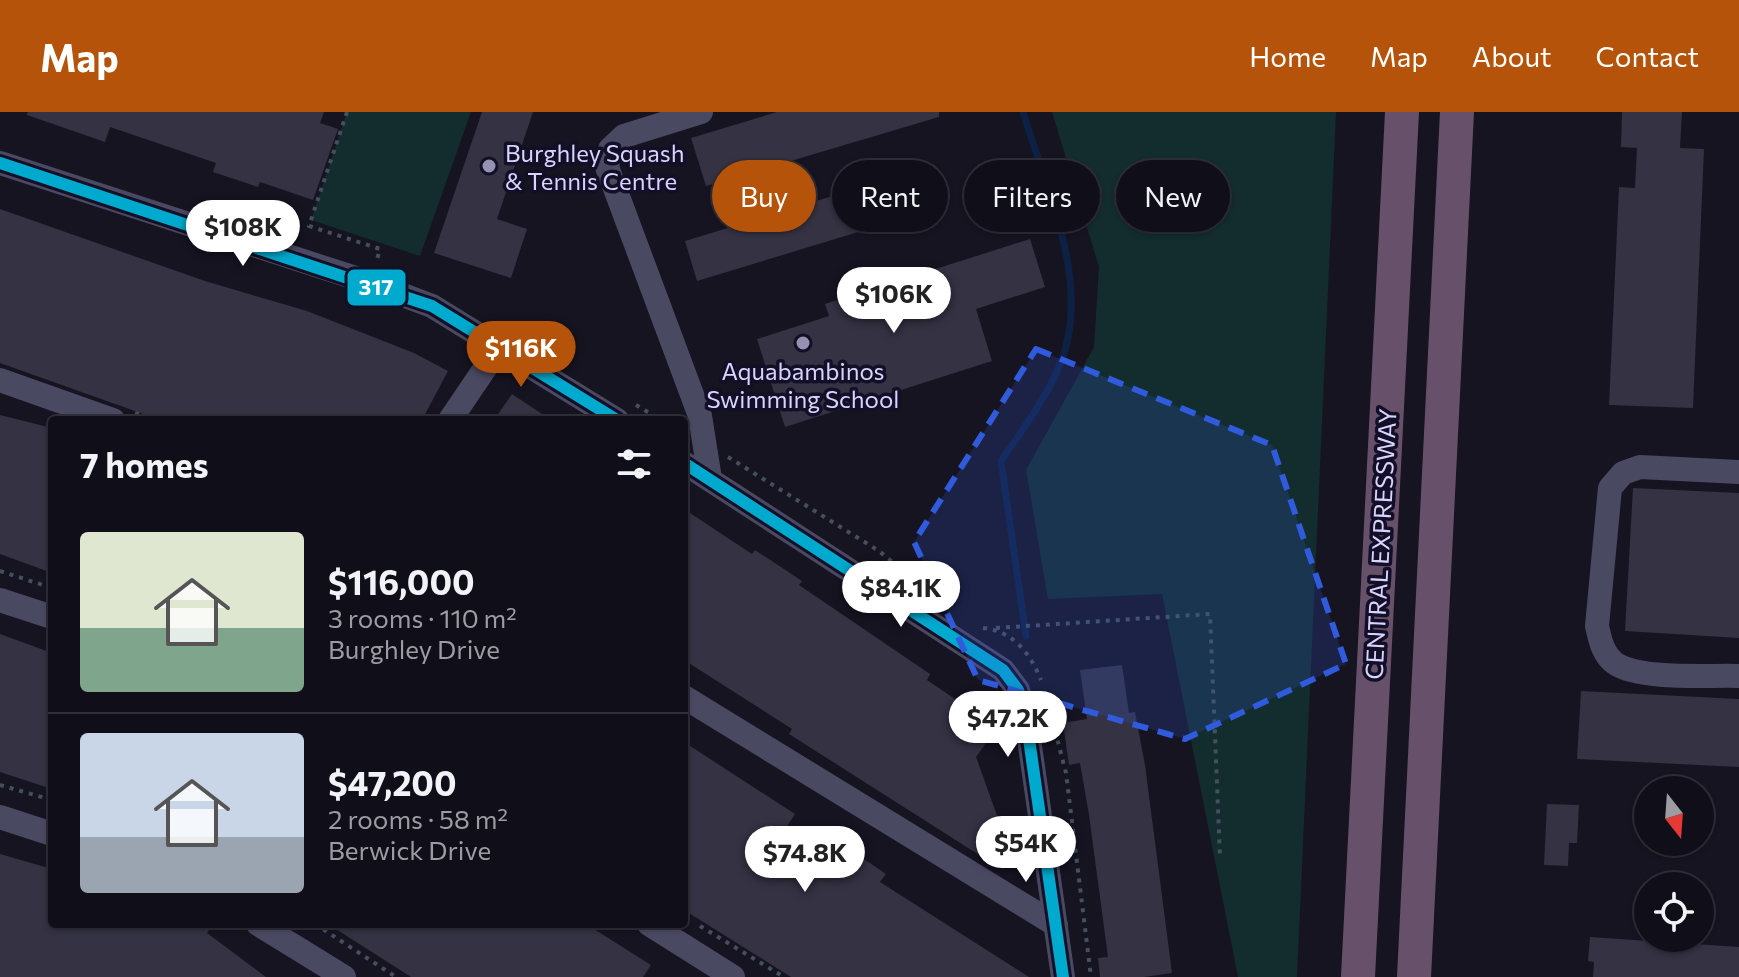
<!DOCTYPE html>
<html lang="en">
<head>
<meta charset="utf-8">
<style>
	:root { --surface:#100f19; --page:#191822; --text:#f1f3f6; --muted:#9c9ca2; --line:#302f38; --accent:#b45309 }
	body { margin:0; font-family:Commissioner,sans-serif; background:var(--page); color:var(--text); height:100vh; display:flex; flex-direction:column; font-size:30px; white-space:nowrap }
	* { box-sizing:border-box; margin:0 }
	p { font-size:26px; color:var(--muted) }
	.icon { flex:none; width:44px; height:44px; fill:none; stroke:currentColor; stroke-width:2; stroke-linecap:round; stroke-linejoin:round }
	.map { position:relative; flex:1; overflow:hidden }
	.drawer { position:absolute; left:48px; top:304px; width:640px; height:512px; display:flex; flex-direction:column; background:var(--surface); border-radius:8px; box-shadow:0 2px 6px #0004,0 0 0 2px var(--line) }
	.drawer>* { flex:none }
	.guide { position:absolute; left:712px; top:48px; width:760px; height:72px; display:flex; gap:16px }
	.needle { width:52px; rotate:163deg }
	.controls { position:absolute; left:1634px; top:664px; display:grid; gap:16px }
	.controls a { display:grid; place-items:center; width:80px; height:80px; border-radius:50%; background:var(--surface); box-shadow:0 2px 6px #0004,0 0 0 2px var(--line); font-size:40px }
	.price { position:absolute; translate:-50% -68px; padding:0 18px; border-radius:28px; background:#fff; color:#222; font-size:26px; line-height:52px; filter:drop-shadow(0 2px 4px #0008) }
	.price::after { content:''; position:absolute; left:50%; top:48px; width:24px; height:18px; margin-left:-12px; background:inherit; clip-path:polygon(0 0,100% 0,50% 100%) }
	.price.active { background:var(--accent); color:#fff }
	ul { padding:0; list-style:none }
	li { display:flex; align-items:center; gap:24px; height:200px; padding:0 32px }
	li+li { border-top:2px solid var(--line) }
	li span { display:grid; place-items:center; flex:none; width:224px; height:160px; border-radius:8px; color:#555 }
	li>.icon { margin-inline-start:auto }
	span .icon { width:96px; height:96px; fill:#fffc; stroke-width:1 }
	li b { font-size:34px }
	h2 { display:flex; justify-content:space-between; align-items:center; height:96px; padding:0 32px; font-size:34px }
	.pill { padding:0 28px; border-radius:36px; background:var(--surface); box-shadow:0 2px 6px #0004,0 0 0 2px var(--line); font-size:28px; line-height:72px }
	.pill.active { background:var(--accent); color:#fff }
	header { display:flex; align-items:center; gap:48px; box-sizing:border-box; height:112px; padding:0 40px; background:var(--accent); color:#fff }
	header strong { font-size:38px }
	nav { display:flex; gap:44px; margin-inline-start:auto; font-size:28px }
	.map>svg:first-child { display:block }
	.green { fill:#132c2d }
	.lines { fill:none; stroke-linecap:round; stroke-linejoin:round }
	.stream { stroke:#0d2144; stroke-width:7 }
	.building { fill:#343243 }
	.path { stroke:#44505f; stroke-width:4; stroke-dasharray:4 6; stroke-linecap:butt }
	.minor { stroke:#4a4962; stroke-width:24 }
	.highway { stroke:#67516a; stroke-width:34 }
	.bus-1-casing { stroke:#130f26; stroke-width:18 }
	.bus-1 { stroke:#00a9ce; stroke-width:12 }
	.marked { fill:#305bdc; fill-opacity:0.2; stroke:#305bdc; stroke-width:6; stroke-dasharray:16 10; stroke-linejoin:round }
	.poi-dot { fill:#9591b1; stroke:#130f26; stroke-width:3 }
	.labels { text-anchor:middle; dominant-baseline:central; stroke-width:7; stroke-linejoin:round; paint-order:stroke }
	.poi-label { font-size:24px; fill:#d9d4ff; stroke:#130f26; text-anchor:start }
	.street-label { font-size:24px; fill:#d9d4ff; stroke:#130f26 }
	.line-badge { stroke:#130f26; stroke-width:3 }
	.badge-label { font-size:22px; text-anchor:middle; font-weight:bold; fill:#fff }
</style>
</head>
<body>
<header>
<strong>Map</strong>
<nav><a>Home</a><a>Map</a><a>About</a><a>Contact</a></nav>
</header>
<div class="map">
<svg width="1739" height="865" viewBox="0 0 1739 865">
	<rect width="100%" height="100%" fill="#161421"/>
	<!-- green -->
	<path class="green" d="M347 0H471L420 144 311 108Z
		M1052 0H1336L1297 865H1238L1162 482 1048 487 1026 358 1094 235 1099 155Z"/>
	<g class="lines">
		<!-- stream -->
		<path class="stream" d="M1023 0C1046 77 1094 175 1059 255 1044 289 1022 319 1001 349L1026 524"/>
	</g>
	<!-- building -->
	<path class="building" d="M28 0H324L320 11 338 17 313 88 260 70 258 75 213 60 216 51 110 15 105 30 27 3Z
		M482 0H533L497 107 527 117 511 166 434 141Z
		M777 0H939V5L706 74 691 26Z
		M1622 0H1682L1680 36 1704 37 1693 296 1609 293 1619 75 1635 76 1637 36 1621 35Z
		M935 53 947 93 697 169 685 129Z
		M0 97 205 169 307 199 414 241 448 259 422 308H160L0 251Z
		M1030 127 1045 175 976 197 992 249 785 315 757 227 829 204 825 192Z
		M512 282 551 308H494Z
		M0 303 52 316V461L0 442Z
		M1633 376 1739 381V526L1625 519Z
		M684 397 752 442 755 438 802 469 799 473 930 562 927 568 983 606 972 622 986 631 976 645 1004 723 987 748 789 622 792 617 684 548Z
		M0 522 52 541V677L0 660Z
		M1122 553 1129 601 1135 600 1145 653 1172 861 1144 865H1100L1098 846 1108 845 1089 703 1080 651 1069 653 1063 611 1087 607 1080 558Z
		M1581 579 1739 587V655L1577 647Z
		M684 630 795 702 782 722 814 744 824 729 855 749 858 743 886 762 880 770 1029 865H791L684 798Z
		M1547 692 1579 693 1577 731H1569L1568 754 1544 753Z
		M0 742 52 757V812H213L207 821 266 865H0Z
		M328 812H586L651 853 643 865H411Z
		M1590 825 1739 835V865H1593L1594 850 1588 849Z"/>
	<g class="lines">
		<!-- path -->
		<path class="path" d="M347 0 309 114 380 137 376 151
			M636 293 661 308
			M135 301 157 308
			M728 345 879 439 930 481
			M0 459 52 476
			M983 516C1013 519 1030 541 1041 568
			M996 516 1210 502 1220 745
			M1045 580 1066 661 1091 865
			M0 673 52 688
			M315 812 396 865
			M700 814 784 865"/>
		<!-- minor -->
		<path class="minor" d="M701 0 624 24 610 37 607 55 700 304 710 367
			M0 51 371 171 432 194 617 308
			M0 268 113 308
			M450 308 498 237
			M684 351 1003 558 1018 578 1026 606 1063 865
			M1739 360 1640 355 1623 361 1610 376 1597 514C1600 528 1603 543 1616 552 1641 568 1708 563 1739 564
			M0 488 52 505
			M684 585 1056 813
			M0 705 52 722
			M258 812 344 865
			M649 812 733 865"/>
		<!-- highway -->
		<path class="highway" d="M1358 865 1402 0
			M1414 865 1457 0"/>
		<!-- bus-1 casing -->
		<g class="bus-1-casing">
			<path id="bus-1" d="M0 51 432 194 617 308
				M684 351 1003 558 1018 578 1026 606 1063 865"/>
		</g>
		<!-- bus-1 -->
		<use href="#bus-1" class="bus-1"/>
	</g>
	<!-- marked area -->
	<path class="marked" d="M1036 237 1272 333 1346 552 1185 627 978 568 914 430Z"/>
	<!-- markers -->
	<g class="poi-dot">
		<circle cx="489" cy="54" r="8"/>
		<circle cx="803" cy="231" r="8"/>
	</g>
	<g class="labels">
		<!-- poi labels -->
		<g class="poi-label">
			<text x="505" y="40">Burghley Squash<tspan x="505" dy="28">&amp; Tennis Centre</tspan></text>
			<text x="803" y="258" text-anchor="middle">Aquabambinos<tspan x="803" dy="28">Swimming School</tspan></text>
		</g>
		<!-- street labels -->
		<g class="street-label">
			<text transform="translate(1380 432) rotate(-87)">CENTRAL EXPRESSWAY</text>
		</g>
	</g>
	<rect class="line-badge" x="346" y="156" width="61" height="39" rx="8" fill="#00a9ce"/>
	<g class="badge-label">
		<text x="376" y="183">317</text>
	</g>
</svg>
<div class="controls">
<a><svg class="needle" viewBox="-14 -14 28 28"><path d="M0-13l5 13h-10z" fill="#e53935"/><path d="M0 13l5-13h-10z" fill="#9c9ca2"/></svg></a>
<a><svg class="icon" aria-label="locate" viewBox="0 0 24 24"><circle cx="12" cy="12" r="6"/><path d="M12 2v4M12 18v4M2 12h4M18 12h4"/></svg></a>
</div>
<b class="price" style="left:243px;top:156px">$108K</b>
<b class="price" style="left:894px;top:223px">$106K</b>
<b class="price active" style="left:521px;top:277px">$116K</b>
<b class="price" style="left:901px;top:517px">$84.1K</b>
<b class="price" style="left:1008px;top:647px">$47.2K</b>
<b class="price" style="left:1026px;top:772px">$54K</b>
<b class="price" style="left:805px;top:782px">$74.8K</b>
<div class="guide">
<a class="pill active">Buy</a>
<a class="pill">Rent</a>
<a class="pill">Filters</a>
<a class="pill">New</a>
</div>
<section class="drawer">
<h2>7 homes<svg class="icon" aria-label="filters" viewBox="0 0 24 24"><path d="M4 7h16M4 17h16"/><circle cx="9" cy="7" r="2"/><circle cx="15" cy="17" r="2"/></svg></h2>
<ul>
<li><span style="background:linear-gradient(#dfe7d0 60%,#7fa58c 0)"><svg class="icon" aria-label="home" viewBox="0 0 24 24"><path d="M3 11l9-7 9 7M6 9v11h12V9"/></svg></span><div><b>$116,000</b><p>3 rooms · 110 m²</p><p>Burghley Drive</p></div></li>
<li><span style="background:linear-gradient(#c9d6e8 65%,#9aa5b1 0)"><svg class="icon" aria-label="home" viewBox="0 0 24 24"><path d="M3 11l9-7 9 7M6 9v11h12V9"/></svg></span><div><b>$47,200</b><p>2 rooms · 58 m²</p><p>Berwick Drive</p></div></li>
</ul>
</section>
</div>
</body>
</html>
